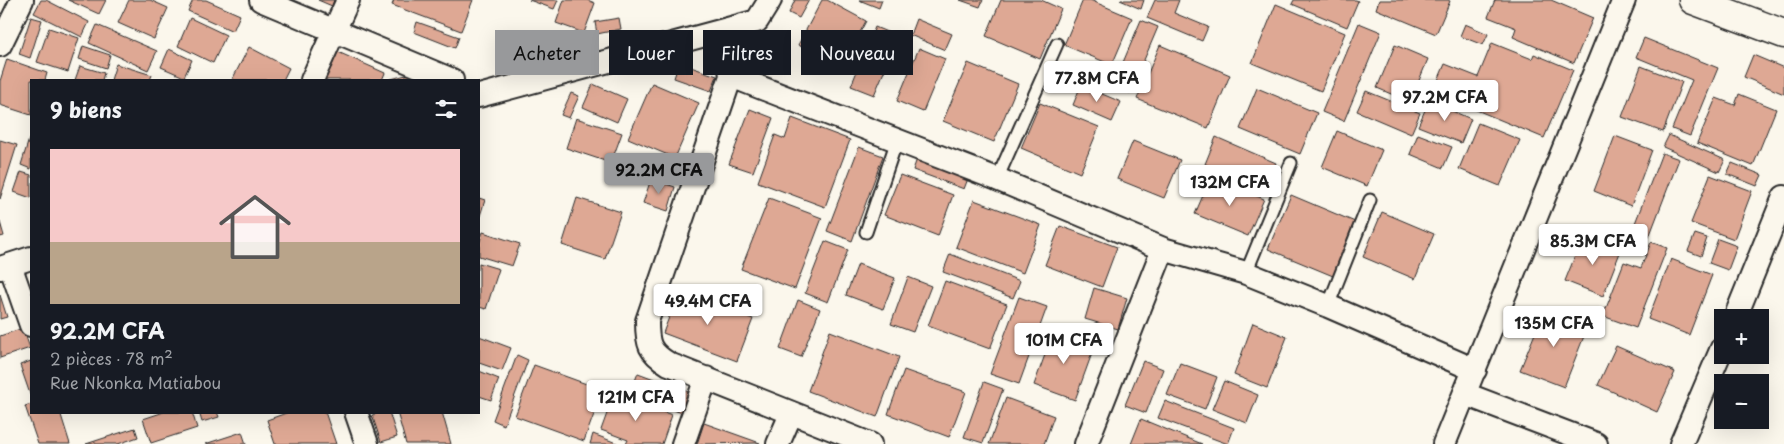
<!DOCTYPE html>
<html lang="fr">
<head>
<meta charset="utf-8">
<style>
	:root { --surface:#171b24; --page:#20242c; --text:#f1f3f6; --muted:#9ea1a6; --line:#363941; --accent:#98999b }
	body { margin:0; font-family:"Playpen Sans",sans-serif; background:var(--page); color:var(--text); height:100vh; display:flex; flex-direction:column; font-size:19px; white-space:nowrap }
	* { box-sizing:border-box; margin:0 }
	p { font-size:16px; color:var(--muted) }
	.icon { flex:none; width:28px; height:28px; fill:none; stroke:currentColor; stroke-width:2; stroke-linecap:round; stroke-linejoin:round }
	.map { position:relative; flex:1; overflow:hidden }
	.drawer { position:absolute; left:30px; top:79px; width:450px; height:335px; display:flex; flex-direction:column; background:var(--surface); border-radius:0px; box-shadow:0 5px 20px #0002 }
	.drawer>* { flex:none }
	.hud { position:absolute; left:495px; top:30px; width:475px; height:45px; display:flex; gap:10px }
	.fabs { position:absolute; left:1714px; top:309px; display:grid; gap:10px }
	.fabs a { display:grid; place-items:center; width:55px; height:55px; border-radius:0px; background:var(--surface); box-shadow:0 5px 20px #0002; font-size:25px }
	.price { position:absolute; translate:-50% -42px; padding:0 11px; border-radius:5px; background:#fff; color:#222; font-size:16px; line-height:32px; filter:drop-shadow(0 1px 2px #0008) }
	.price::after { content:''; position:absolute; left:50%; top:30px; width:15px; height:11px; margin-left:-8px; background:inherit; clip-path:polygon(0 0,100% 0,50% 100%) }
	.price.active { background:var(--accent); color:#111 }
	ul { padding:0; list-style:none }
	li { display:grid; align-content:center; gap:10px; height:265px; padding:0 20px }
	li+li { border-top:1px solid var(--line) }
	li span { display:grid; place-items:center; height:155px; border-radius:0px; color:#555 }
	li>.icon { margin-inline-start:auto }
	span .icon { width:90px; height:90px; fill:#fffc; stroke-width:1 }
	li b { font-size:21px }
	h2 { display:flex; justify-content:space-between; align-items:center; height:60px; padding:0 20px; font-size:21px }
	.chip { padding:0 18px; border-radius:0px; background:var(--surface); box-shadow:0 5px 20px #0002; font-size:18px; line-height:45px }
	.chip.active { background:var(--accent); color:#111 }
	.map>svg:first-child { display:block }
	.building { fill:#dea894; stroke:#2b2b2b }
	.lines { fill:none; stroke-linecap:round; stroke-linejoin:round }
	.service-casing { stroke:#2b2b2b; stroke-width:15 }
	.minor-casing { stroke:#2b2b2b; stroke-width:26 }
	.tertiary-casing { stroke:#2b2b2b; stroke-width:31 }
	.service { stroke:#fbf7ec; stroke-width:11 }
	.minor { stroke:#fbf7ec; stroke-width:22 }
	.tertiary { stroke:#fbf7ec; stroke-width:28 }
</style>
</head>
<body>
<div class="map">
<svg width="1784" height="444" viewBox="0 0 1784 444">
	<rect width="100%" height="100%" fill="#fbf7ec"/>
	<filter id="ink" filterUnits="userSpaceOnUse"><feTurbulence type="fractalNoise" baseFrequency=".02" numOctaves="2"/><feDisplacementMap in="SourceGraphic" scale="10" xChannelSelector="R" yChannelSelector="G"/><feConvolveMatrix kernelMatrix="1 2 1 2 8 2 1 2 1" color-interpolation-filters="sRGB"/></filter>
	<g filter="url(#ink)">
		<!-- building -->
		<path class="building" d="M41 0H46L89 22 82 37 34 13Z
			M68 0H106L99 14Z
			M129 0H150L168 8 154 39 118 23Z
			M193 0H206L240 15 233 31 188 11Z
			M318 0H334L332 6Z
			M394 0H473L461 31 392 5Z
			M529 0H558L554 9Z
			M564 0H587L595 3 584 33 556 23Z
			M795 0H809L799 18 789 13Z
			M822 0H827L866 21 841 68 798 45Z
			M859 0H882L879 8Z
			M960 0H983L980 7Z
			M1001 0H1041L1061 9 1040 59 986 36Z
			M1083 0H1090L1132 18 1112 65 1064 45Z
			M1120 0H1144L1141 9Z
			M1155 0H1179L1174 13 1208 27 1202 41 1147 18Z
			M1294 0H1356L1358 1 1347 27 1292 4Z
			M1379 0H1448L1450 1 1436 34 1376 9Z
			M1495 0H1551L1593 18 1574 63 1513 37 1516 28 1488 17Z
			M1276 4 1345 33 1321 91 1252 63Z
			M31 17 42 20 30 58 19 54Z
			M190 18 226 35 213 63 178 46Z
			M619 18 621 29 597 34 595 22Z
			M916 19 952 34 945 50 910 35Z
			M1141 20 1158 27 1130 93 1113 86Z
			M417 22 459 37 455 48 414 32Z
			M1359 23 1381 32 1344 121 1322 112Z
			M1465 24 1488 34 1483 45 1460 36Z
			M97 25 157 51 148 70 89 43Z
			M875 27 899 37 874 95 851 86Z
			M49 28 79 38 68 72 37 62Z
			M1644 38 1718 68 1690 136 1672 129 1692 80 1636 57Z
			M1492 43 1532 59 1534 54 1573 70 1544 138 1433 92 1445 64 1478 77Z
			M1160 45 1230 75 1208 128 1137 99Z
			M1395 45 1428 59 1410 102 1377 88Z
			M83 46 110 55 106 68 79 59Z
			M249 47 289 68 283 80H232Z
			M919 48 945 59 923 112 897 101Z
			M169 49 192 60 184 77 161 67Z
			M338 52 385 73 382 80H325Z
			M1753 55 1784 68V94L1744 77Z
			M7 59 47 73 45 80H31V115L0 105V81Z
			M679 63 717 76 711 91 674 78Z
			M968 63 1018 84 994 142 943 121Z
			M116 64 152 75 150 80H111Z
			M80 66 104 73 102 80H75Z
			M1641 66 1682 82 1663 132 1622 117Z
			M410 74 411 80H387Z
			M652 83 699 103 675 158 628 138Z
			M593 84 627 99 617 122 583 107Z
			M1081 85 1121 102 1112 122 1073 105Z
			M1257 88 1317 113 1300 154 1240 129Z
			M1366 91 1420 113 1411 134 1357 111Z
			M571 93 579 96 569 118 561 115Z
			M1739 94 1776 109 1753 166 1697 143 1716 98 1735 105Z
			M1429 101 1471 119 1461 143 1418 126Z
			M1040 103 1099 127 1080 173 1021 148Z
			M750 109 773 118 753 172 729 164Z
			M576 118 622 133 611 163 566 148Z
			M792 118 850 140 825 207 758 182 775 135 785 139Z
			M1478 123 1520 140 1500 186 1459 169Z
			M1337 131 1382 150 1367 186 1322 167Z
			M1418 134 1452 147 1443 168 1410 154Z
			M1669 135 1725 160 1719 172 1663 147Z
			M1615 136 1652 150 1631 206 1594 191Z
			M1216 137 1276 163 1265 190 1205 164Z
			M29 139 31 140V169L21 165Z
			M0 140 17 145 0 199Z
			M1133 141 1180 160 1164 198 1117 179Z
			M859 147 883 156 852 241 827 231Z
			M1662 153 1679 159 1649 237 1632 231Z
			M918 156 969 176 964 189 913 170Z
			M1732 163 1762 175 1757 186 1727 174Z
			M21 172 31 175V198L14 192Z
			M900 175 953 195 938 236 884 215Z
			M1710 175 1752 191 1734 239 1691 223Z
			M1211 177 1264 199 1248 236 1195 214Z
			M651 179 675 187 668 211 643 203Z
			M1291 195 1355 222 1333 276 1268 249Z
			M479 198 485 200 479 219Z
			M577 198 621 212 605 259 562 245Z
			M769 198 822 218 795 289 741 269Z
			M974 200 1041 225 1023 273 956 247Z
			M1382 212 1434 234 1415 279 1363 257Z
			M0 222 4 236 0 237Z
			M1060 226 1117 247 1102 287 1045 265Z
			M483 232 520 244 512 266 479 256V244Z
			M1695 234 1707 238 1701 256 1688 251Z
			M1583 236 1621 250 1603 296 1565 281Z
			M1718 239 1737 246 1728 270 1709 263Z
			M825 241 848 250 828 302 805 293Z
			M1651 242 1667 248 1636 328 1603 316 1624 262 1641 268Z
			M950 254 1020 281 1013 298 943 272Z
			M1671 259 1712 275 1689 335 1648 319Z
			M479 263 499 269 486 309 479 307Z
			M858 264 895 278 883 309 846 295Z
			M908 277 931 286 913 332 891 324Z
			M945 281 1007 304 990 349 928 326Z
			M1094 288 1127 298 1118 329 1085 319Z
			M679 291 753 319 737 361 663 333Z
			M0 295 7 317 0 319Z
			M1019 297 1047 307 1019 384 990 374Z
			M798 300 820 309 801 357 780 349Z
			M1545 309 1588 326 1564 387 1520 370Z
			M1253 323 1287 337 1267 388 1234 375Z
			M23 328 30 348 0 358V336Z
			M1054 330 1095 345 1075 400 1034 385Z
			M830 331 899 357 877 417 808 391Z
			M479 336 511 348 502 371 479 363Z
			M1616 346 1675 372 1657 412 1598 385Z
			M517 355 528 360 504 425 493 420Z
			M31 361V397L20 365Z
			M1143 361 1163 369 1146 413 1125 405Z
			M1180 363 1217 377 1205 409 1167 395Z
			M534 365 603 390 584 441 515 416Z
			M904 370 966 392 949 437 888 414Z
			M479 371 499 379 491 400 479 396Z
			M638 373 689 392 682 413 630 394Z
			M1224 381 1258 395 1247 423 1212 409Z
			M984 382 1003 389 983 443 964 437Z
			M614 394 672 415 662 444H626L628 440 601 430Z
			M1006 398 1054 416 1044 444H989Z
			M1165 401 1234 428 1228 444 1158 418Z
			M31 404V412H60L70 444H38L25 406Z
			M164 412H192L197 428 151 443 143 419Z
			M199 412H217L219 417 202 422Z
			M289 412H325L336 444H275L267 420Z
			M382 412H389L397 437 381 442 372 415Z
			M397 412H442L451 444H406Z
			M1141 419 1202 444H1131Z
			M704 423 760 443 697 444Z
			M135 428 138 437 118 444H86Z
			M242 432 246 444H205Z
			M593 434 619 444H590Z"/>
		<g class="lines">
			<!-- service casing -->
			<g class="service-casing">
				<path id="service" d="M997 179 1057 44
					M866 232 897 140
					M1246 273 1291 163
					M1328 306 1370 200"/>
			</g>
			<!-- minor casing -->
			<g class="minor-casing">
				<path id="minor" d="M261 0 452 80
					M725 30 731 76 647 321C647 344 649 352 669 364L870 444
					M0 45 22 0
					M731 76 997 179 1163 249 1246 273 1328 306 1475 370
					M312 80 348 0
					M479 96 757 21 770 0
					M10 265 31 325
					M0 268 31 258
					M1735 318 1784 197
					M1465 394 1596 444
					M356 412 367 444
					M683 444 706 378
					M778 444 791 414
					M1086 444 1163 249
					M1444 444 1624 0
					M1681 444 1722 348"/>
			</g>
			<!-- tertiary casing -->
			<g class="tertiary-casing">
				<path id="tertiary" d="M1693 0 1784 34"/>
			</g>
			<!-- service -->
			<use href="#service" class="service"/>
			<!-- minor -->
			<use href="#minor" class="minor"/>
			<!-- tertiary -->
			<use href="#tertiary" class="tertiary"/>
		</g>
	</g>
</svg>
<div class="fabs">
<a>+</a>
<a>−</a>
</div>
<b class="price" style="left:1097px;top:103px">77.8M CFA</b>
<b class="price" style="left:1445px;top:122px">97.2M CFA</b>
<b class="price active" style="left:659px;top:195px">92.2M CFA</b>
<b class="price" style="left:1230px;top:207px">132M CFA</b>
<b class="price" style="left:1593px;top:266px">85.3M CFA</b>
<b class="price" style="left:708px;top:326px">49.4M CFA</b>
<b class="price" style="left:1554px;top:348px">135M CFA</b>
<b class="price" style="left:1064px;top:365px">101M CFA</b>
<b class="price" style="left:636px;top:422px">121M CFA</b>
<div class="hud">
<a class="chip active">Acheter</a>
<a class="chip">Louer</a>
<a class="chip">Filtres</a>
<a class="chip">Nouveau</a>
</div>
<section class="drawer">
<h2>9 biens<svg class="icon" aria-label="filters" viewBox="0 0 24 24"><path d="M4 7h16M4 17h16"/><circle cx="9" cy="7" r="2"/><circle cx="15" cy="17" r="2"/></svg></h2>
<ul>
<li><span style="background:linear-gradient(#f6c9c9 60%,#b9a48a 0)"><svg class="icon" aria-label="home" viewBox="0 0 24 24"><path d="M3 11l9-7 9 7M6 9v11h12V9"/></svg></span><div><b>92.2M CFA</b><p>2 pièces · 78 m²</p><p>Rue Nkonka Matiabou</p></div></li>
</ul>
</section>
</div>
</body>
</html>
